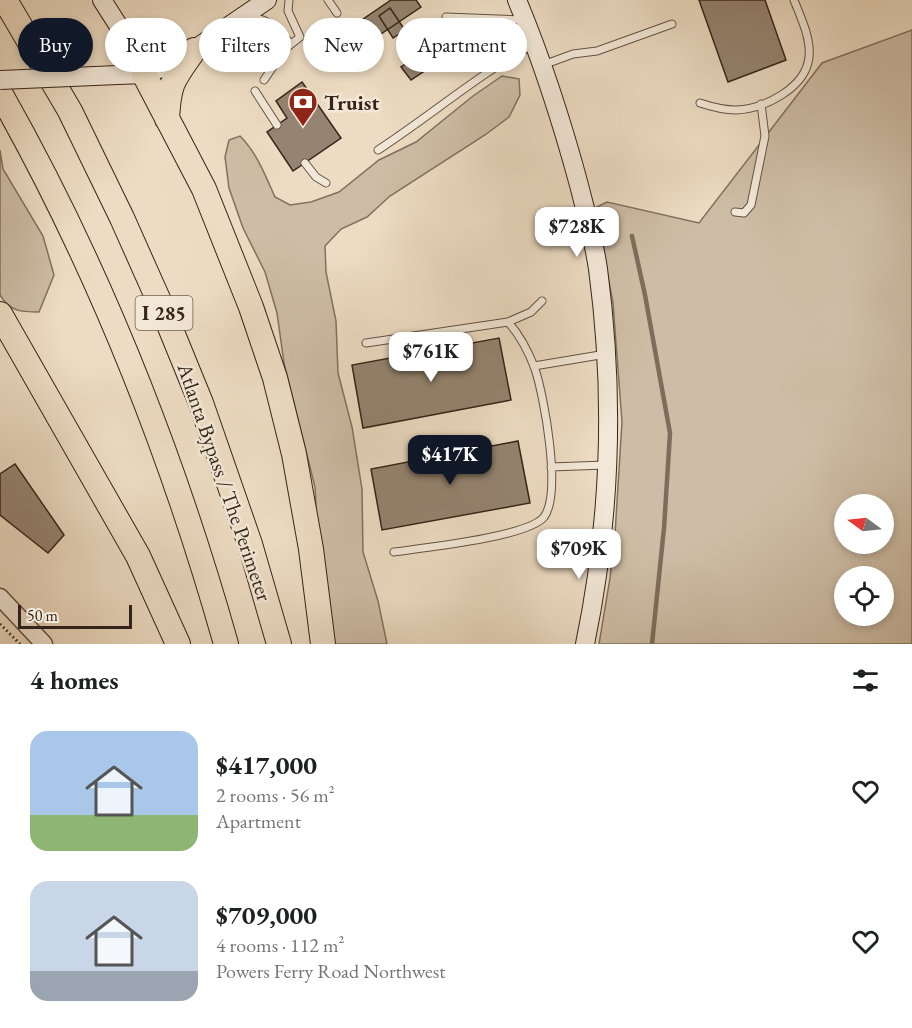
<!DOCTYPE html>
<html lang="en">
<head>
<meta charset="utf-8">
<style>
	:root { --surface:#fff; --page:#f6f6f6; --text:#202124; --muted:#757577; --accent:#111827 }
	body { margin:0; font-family:"EB Garamond",serif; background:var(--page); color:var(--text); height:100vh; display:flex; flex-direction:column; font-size:22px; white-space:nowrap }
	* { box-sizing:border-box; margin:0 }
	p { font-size:20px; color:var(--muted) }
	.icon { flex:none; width:33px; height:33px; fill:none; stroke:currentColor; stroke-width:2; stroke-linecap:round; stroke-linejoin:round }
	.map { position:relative; height:644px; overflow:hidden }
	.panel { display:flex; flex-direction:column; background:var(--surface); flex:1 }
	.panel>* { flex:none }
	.hud { position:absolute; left:18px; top:18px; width:600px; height:54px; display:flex; gap:12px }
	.needle { width:39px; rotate:285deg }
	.buttons { position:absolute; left:834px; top:494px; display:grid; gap:12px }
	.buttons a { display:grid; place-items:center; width:60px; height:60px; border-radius:50%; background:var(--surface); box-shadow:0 3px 9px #0003; font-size:30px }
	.scale { position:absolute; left:18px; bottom:15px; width:114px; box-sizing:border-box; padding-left:6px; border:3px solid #352419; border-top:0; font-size:16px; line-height:21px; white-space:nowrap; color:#352419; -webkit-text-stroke:4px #f3e8d8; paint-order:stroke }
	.price { position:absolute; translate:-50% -51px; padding:0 14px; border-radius:12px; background:#fff; color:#222; font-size:20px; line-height:39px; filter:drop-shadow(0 2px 3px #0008) }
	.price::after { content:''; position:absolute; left:50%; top:36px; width:18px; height:14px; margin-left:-9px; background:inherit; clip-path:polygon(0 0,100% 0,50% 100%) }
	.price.active { background:var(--accent); color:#fff }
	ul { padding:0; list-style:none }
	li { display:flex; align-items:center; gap:18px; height:150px; padding:0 30px }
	li span { display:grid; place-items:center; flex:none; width:168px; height:120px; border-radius:18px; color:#555 }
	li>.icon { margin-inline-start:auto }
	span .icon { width:72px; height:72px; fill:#fffc; stroke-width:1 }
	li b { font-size:26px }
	h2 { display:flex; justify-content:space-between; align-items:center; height:72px; padding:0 30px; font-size:26px }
	.tag { padding:0 21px; border-radius:27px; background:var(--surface); box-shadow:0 3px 9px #0003; font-size:21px; line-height:54px }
	.tag.active { background:var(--accent); color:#fff }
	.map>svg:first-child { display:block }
	.green { fill:#cebda6; stroke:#827060; stroke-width:1.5; fill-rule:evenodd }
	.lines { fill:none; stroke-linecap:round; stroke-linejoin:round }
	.stream { stroke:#7e6d5c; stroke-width:4.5 }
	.building { fill:#958471; stroke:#352419; stroke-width:1.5 }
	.service-casing { stroke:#635244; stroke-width:9 }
	.tertiary-casing { stroke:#635244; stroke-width:19 }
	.secondary-casing { stroke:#352419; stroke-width:20 }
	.motorway-casing { stroke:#352419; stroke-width:26 }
	.path { stroke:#352419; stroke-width:3; stroke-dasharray:1.5 3; stroke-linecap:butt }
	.service { stroke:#f3e8d8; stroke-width:7 }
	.tertiary { stroke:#f3e8d8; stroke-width:16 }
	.secondary { stroke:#f3e8d8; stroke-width:18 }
	.motorway { stroke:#eddcc3; stroke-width:24 }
	.secondary-bridge-casing { stroke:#352419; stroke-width:20; stroke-linecap:butt }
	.secondary-bridge { stroke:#f3e8d8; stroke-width:18 }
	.labels { text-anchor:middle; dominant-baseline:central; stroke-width:5; stroke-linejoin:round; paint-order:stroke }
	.shield { fill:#f3e8d8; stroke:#6e5f52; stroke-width:1.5 }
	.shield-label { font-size:20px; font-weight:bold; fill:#352419 }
	.poi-label { font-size:21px; font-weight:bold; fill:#352419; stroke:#f3e8d8; text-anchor:start }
	.street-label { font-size:21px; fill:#352419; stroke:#f3e8d8 }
</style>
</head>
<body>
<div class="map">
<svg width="912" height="644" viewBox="0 0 912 644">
	<rect width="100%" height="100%" fill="#eddcc3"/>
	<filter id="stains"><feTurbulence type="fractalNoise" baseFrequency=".00333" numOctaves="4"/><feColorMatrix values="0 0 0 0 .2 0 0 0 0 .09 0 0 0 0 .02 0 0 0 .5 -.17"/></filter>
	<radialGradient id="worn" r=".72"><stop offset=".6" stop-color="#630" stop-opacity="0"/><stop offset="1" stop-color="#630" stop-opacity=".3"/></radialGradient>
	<!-- green -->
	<path class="green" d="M912 30V644H599L610 578 615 534 622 422 613 303 595 208 607 202 699 223 822 63ZM844 504H884V543H844ZM844 576H884V615H844Z
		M502 76 519 79 520 95 509 117 485 135 390 196 367 217 341 229 325 246 326 272 336 321 338 373 352 427 362 489 363 552 378 601 387 644H334L317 523 315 487 284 363 277 313 265 272 243 228 229 188 225 157 229 140 240 136C257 153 265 175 275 197L290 205 311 202 339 192 379 160 416 142 473 96Z
		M0 150 3 169 43 236 54 275 39 312C22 312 10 312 0 295Z"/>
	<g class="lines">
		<!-- stream -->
		<path class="stream" d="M632 236 645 295 670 433 664 528 652 644"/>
	</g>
	<!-- building -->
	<path class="building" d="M391 0H416L421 7 366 44 353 26Z
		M699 0H765L786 60 728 82Z
		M390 8 405 30 393 38 379 16Z
		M423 52 432 66 411 80 401 67Z
		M302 82 341 138 293 171 267 132 287 118 276 101Z
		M499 338 511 400 363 428 352 365Z
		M518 441 530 503 382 530 371 469Z
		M15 464 64 535 48 553 0 515V474Z"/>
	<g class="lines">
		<!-- service casing -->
		<g class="service-casing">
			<path id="service" d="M328 0 337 13
				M248 17C268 18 278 29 290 43
				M446 17 524 20
				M543 65 573 54 597 51 672 24
				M264 80 285 49 300 37 288 11 289 0
				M255 91 277 125
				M700 103C712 107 724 110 736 110 764 109 806 88 809 57 811 38 801 18 794 0
				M378 150C430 116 478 75 532 45
				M305 163 316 177 326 183
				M735 212 744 213 751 205 765 136 761 104
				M366 343 508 322 531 312 542 301
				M534 366 606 354
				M551 467 605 465
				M394 552C422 548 528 537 544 517 562 493 544 396 535 369 529 353 519 334 508 322"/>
		</g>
		<!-- tertiary casing -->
		<g class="tertiary-casing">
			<path id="tertiary" d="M0 597 44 644"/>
		</g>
		<!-- secondary casing -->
		<g class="secondary-casing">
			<path id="secondary" d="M102 0 125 36 144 74
				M517 0C542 60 562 122 579 185 586 213 594 241 598 269 615 396 611 519 585 644
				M118 75 144 74 173 64 267 0"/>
		</g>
		<!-- motorway casing -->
		<g class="motorway-casing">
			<path id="motorway" d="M5 0 70 111 122 218 163 310 201 403 250 544 279 644
				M144 74 204 189 251 307 275 378 294 454 311 549 323 644
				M0 93C98 266 172 453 226 644
				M167 119C169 82 173 80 194 50
				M0 314 138 556 178 644"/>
		</g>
		<!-- path -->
		<path class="path" d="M0 624 20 644"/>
		<!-- service -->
		<use href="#service" class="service"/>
		<!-- tertiary -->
		<use href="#tertiary" class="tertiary"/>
		<!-- secondary -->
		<use href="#secondary" class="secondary"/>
		<!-- motorway -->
		<use href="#motorway" class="motorway"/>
		<!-- secondary-bridge casing -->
		<g class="secondary-bridge-casing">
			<path id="secondary-bridge" d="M0 80 118 75"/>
		</g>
		<!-- secondary-bridge -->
		<use href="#secondary-bridge" class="secondary-bridge"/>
	</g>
	<!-- icons -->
	<defs>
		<g id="bank-pin" transform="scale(1.5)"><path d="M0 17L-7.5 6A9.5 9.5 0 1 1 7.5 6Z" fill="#8f2418" stroke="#f3e8d8"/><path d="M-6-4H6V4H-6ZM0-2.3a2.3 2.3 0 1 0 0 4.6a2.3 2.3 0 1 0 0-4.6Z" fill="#fff"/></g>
	</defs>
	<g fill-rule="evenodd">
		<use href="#bank-pin" x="303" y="102"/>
	</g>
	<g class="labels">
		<!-- shield labels -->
		<rect class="shield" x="135.5" y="296" width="57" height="34" rx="4.5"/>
		<g class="shield-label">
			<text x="164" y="313">I 285</text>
		</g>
		<!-- poi labels -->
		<g class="poi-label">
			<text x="324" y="102">Truist</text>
		</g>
		<!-- street labels -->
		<g class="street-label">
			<text transform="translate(225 482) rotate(71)">Atlanta Bypass / The Perimeter</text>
		</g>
	</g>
	<rect width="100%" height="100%" filter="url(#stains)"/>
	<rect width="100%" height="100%" fill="url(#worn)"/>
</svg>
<div class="buttons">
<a><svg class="needle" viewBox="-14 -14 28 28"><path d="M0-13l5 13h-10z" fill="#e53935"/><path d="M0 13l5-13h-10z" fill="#757577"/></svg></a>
<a><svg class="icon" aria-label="locate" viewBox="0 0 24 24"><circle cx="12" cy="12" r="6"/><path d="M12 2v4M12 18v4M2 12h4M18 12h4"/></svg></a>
</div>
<div class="scale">50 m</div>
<b class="price" style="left:577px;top:258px">$728K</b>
<b class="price" style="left:431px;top:383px">$761K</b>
<b class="price active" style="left:450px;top:486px">$417K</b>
<b class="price" style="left:579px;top:580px">$709K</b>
<div class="hud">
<a class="tag active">Buy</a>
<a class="tag">Rent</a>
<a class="tag">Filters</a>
<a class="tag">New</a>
<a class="tag">Apartment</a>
</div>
</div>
<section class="panel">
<h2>4 homes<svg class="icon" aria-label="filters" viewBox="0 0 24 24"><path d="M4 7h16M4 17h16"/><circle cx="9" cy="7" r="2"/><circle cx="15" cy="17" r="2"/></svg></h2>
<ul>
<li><span style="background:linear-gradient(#a9c7e8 70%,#8fb573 0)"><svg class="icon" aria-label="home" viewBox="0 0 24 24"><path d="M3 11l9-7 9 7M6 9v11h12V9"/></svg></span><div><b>$417,000</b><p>2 rooms · 56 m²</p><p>Apartment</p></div><svg class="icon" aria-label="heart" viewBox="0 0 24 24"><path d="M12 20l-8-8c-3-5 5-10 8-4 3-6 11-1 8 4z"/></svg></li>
<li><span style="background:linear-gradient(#c9d6e8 75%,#9aa5b1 0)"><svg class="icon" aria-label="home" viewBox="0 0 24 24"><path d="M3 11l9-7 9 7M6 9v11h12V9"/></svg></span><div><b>$709,000</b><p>4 rooms · 112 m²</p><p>Powers Ferry Road Northwest</p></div><svg class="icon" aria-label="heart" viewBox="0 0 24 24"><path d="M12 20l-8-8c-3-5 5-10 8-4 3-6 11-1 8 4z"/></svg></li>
</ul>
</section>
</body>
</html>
